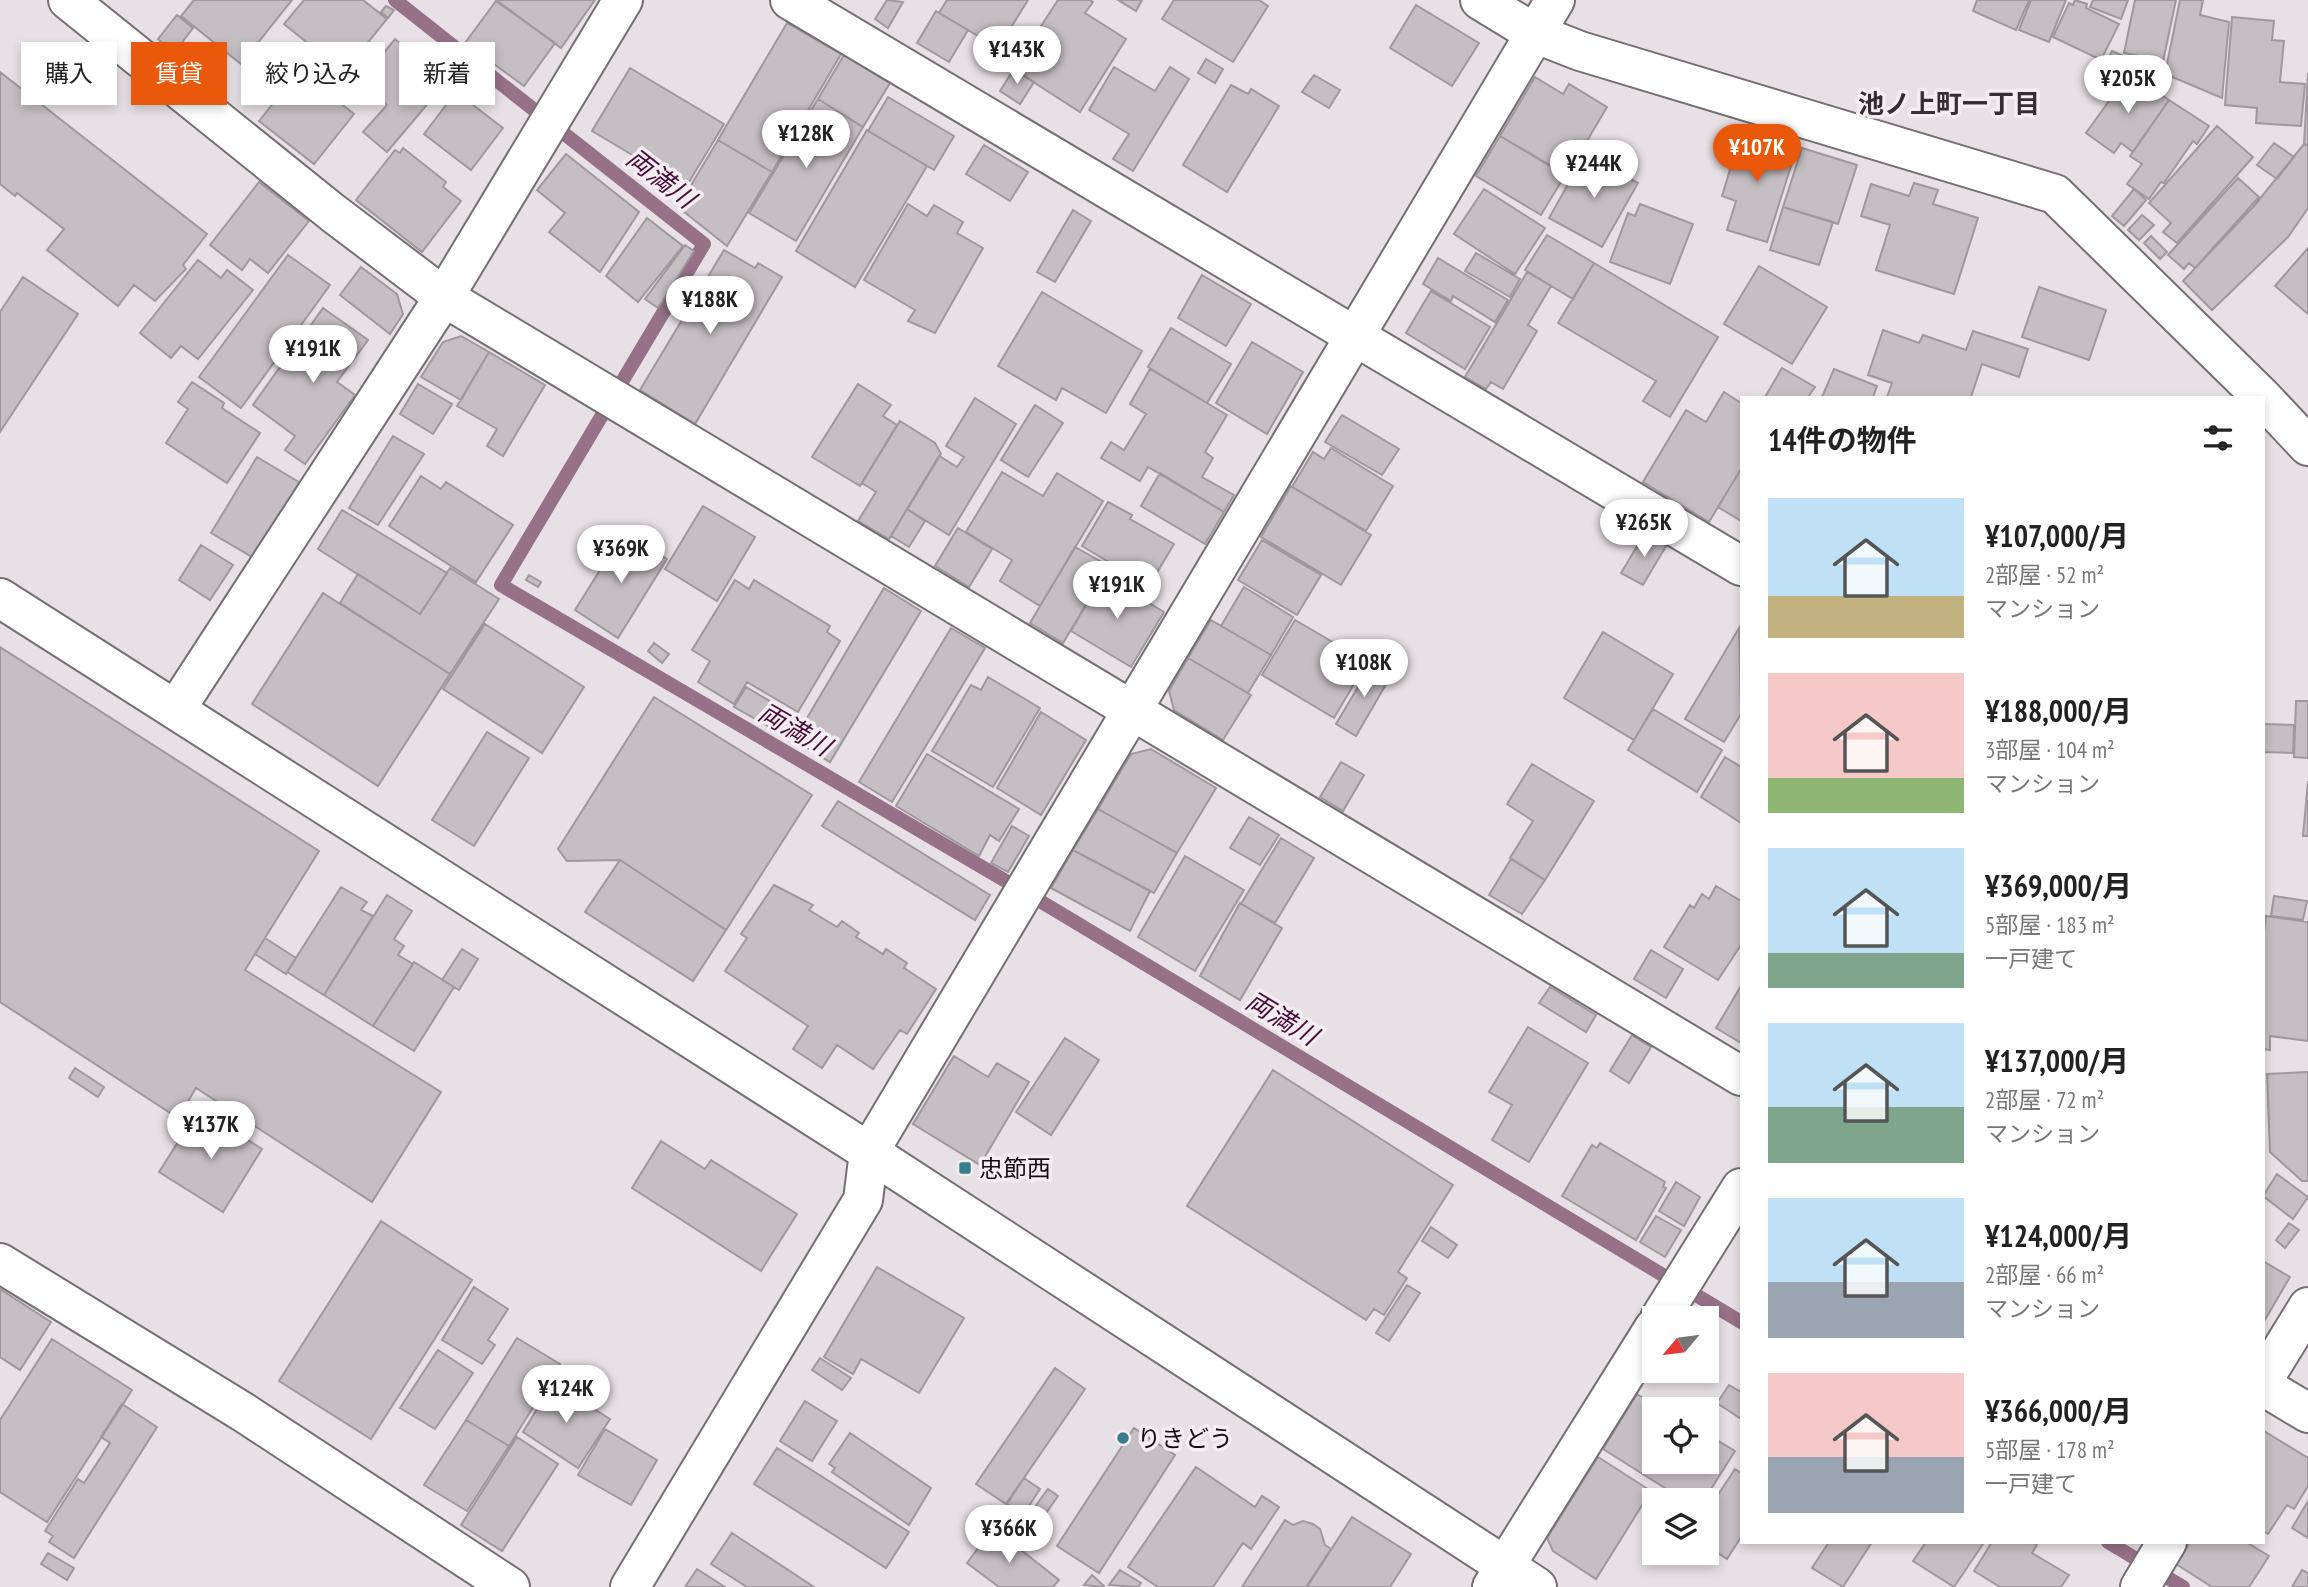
<!DOCTYPE html>
<html lang="ja">
<head>
<meta charset="utf-8">
<style>
	:root { --surface:#fff; --page:#f2f2f2; --text:#222; --muted:#767676; --accent:#ea580c }
	body { margin:0; font-family:"PT Sans Narrow","Noto Sans JP",sans-serif; background:var(--page); color:var(--text); height:100vh; display:flex; flex-direction:column; font-size:26px; white-space:nowrap }
	* { box-sizing:border-box; margin:0 }
	p { font-size:23px; color:var(--muted) }
	.icon { flex:none; width:38px; height:38px; fill:none; stroke:currentColor; stroke-width:2; stroke-linecap:round; stroke-linejoin:round }
	.map { position:relative; flex:1; overflow:hidden }
	.side { position:absolute; left:1740px; top:396px; width:525px; height:1148px; display:flex; flex-direction:column; background:var(--surface); border-radius:0px; box-shadow:0 4px 10px #0003 }
	.side>* { flex:none }
	.hud { position:absolute; left:21px; top:42px; width:665px; height:63px; display:flex; gap:14px }
	.needle { width:46px; rotate:241deg }
	.tools { position:absolute; left:1642px; top:1306px; display:grid; gap:14px }
	.tools a { display:grid; place-items:center; width:77px; height:77px; border-radius:0px; background:var(--surface); box-shadow:0 4px 10px #0003; font-size:35px }
	.price { position:absolute; translate:-50% -60px; padding:0 16px; border-radius:24px; background:#fff; color:#222; font-size:23px; line-height:46px; filter:drop-shadow(0 2px 4px #0008) }
	.price::after { content:''; position:absolute; left:50%; top:42px; width:21px; height:16px; margin-left:-10px; background:inherit; clip-path:polygon(0 0,100% 0,50% 100%) }
	.price.active { background:var(--accent); color:#fff }
	ul { padding:0; list-style:none }
	li { display:flex; align-items:center; gap:21px; height:175px; padding:0 28px }
	li span { display:grid; place-items:center; flex:none; width:196px; height:140px; border-radius:0px; color:#555 }
	li>.icon { margin-inline-start:auto }
	span .icon { width:84px; height:84px; fill:#fffc; stroke-width:1 }
	li b { font-size:30px }
	h2 { display:flex; justify-content:space-between; align-items:center; height:84px; padding:0 28px; font-size:30px }
	.tag { padding:0 24px; border-radius:0px; background:var(--surface); box-shadow:0 4px 10px #0003; font-size:24px; line-height:63px }
	.tag.active { background:var(--accent); color:#fff }
	.map>svg:first-child { display:block }
	.lines { fill:none; stroke-linecap:round; stroke-linejoin:round }
	.stream { stroke:#967188; stroke-width:14 }
	.building { fill:#c5bec2; stroke:#9f989c; stroke-width:2 }
	.minor-casing { stroke:#756f73; stroke-width:42 }
	.tertiary-casing { stroke:#756f73; stroke-width:42 }
	.minor { stroke:#fff; stroke-width:38 }
	.tertiary { stroke:#fff; stroke-width:38 }
	.poi-dot { fill:#3a7c8e; stroke:#f4edf1; stroke-width:2.5 }
	.labels { text-anchor:middle; dominant-baseline:central; stroke-width:7; stroke-linejoin:round; paint-order:stroke }
	.poi-label { font-size:24px; fill:#110f10; stroke:#f4edf1; text-anchor:start }
	.neighbourhood-label { font-size:26px; font-weight:bold; fill:#342f32; stroke:#f4edf1 }
	.water-label { font-size:26px; font-style:italic; fill:#4a0d39; stroke:#f4edf1 }
</style>
</head>
<body>
<div class="map">
<svg width="2308" height="1587" viewBox="0 0 2308 1587">
	<rect width="100%" height="100%" fill="#e7e0e4"/>
	<g class="lines">
		<!-- stream -->
		<path class="stream" d="M395 0 704 244 501 585 1040 901 1741 1322
			M2108 1542 2183 1587"/>
	</g>
	<!-- building -->
	<path class="building" d="M194 0H292L241 64 181 16Z
		M304 0H363L387 19 344 72 284 24Z
		M496 0H595L561 48Z
		M887 0 903 2 888 28 875 19Z
		M947 0H1028L1010 29 1006 27 998 41 986 34 983 39 939 13Z
		M1058 0H1090L1093 2 1085 13 1126 39 1080 112 1013 69Z
		M1118 0H1142L1136 11Z
		M1174 0H1259L1268 6 1233 62 1162 19Z
		M1977 0H2029L2016 30 1973 11Z
		M2031 0H2066L2049 42 2019 30Z
		M2075 0 2087 4 2086 8 2119 24 2101 60 2053 37 2069 3 2073 5Z
		M2093 0H2128L2121 19 2090 7Z
		M2135 0H2176L2163 61 2124 53Z
		M2180 0H2203L2200 15 2229 22 2222 98 2165 74Z
		M496 1 555 43 524 86 465 43Z
		M1416 5 1479 43 1452 86 1390 48Z
		M386 6 394 10 388 18 381 12Z
		M936 11 968 30 949 62 917 43Z
		M177 15 193 28 174 53 158 39Z
		M2232 17 2274 21 2272 40 2284 41 2280 82 2305 84 2301 126 2256 123 2257 108 2225 105Z
		M787 23 841 54 772 172 718 140Z
		M395 39 446 82 387 152 363 132 387 105 360 82Z
		M2112 51 2126 57 2117 76 2103 69Z
		M844 55 890 83 863 127 818 99Z
		M1206 59 1223 69 1215 83 1198 73Z
		M463 67 474 75 465 86 454 78Z
		M1114 67 1155 91 1170 67 1189 79 1133 171 1113 159 1129 134 1089 110Z
		M630 68 724 124 686 187 592 131Z
		M1014 69 1034 82 1020 104 1000 91Z
		M299 71 354 114 314 164 259 121Z
		M0 72 207 234 183 265 186 269 155 301 134 285 118 306 47 250 64 229 17 193 15 196 0 184Z
		M2129 73 2169 100 2133 152 2121 143 2114 153 2086 133Z
		M2308 73V145L2304 144Z
		M1314 75 1340 90 1329 108 1302 92Z
		M1535 77 1563 94 1569 84 1607 107 1567 175 1500 136Z
		M1231 85 1248 94 1251 89 1279 106 1227 192 1183 165Z
		M456 92 503 128 471 170 424 134Z
		M888 97 954 136 934 170 868 131Z
		M818 99 863 127 796 241 749 213Z
		M2169 100 2209 126 2197 144 2193 141 2164 183 2161 182 2149 199 2127 184 2142 164 2130 156Z
		M2217 126 2253 157 2177 243 2163 232 2171 223 2149 203Z
		M867 130 927 166 855 287 796 251Z
		M1742 130 1797 147 1767 242 1727 230 1736 201 1722 196Z
		M1500 136 1565 175 1541 215 1476 176Z
		M718 140 772 172 727 246 678 207Z
		M2274 143 2294 157 2277 179 2257 165Z
		M2304 144 2308 145V208L2288 237 2212 310 2183 281 2254 206Z
		M984 145 1028 172 1010 201 966 174Z
		M403 148 446 182 443 187 461 201 422 252 356 200 395 150 400 153Z
		M1802 148 1857 165 1838 224 1783 207Z
		M566 154 639 212 600 272 549 232 565 213 537 190Z
		M1585 154 1638 183 1602 247 1549 218Z
		M2238 178 2259 197 2195 268 2189 263 2184 269 2168 255Z
		M259 182 309 221 268 273 250 259 242 270 210 245Z
		M1914 183 1938 190 1933 204 1978 218 1954 294 1876 270 1890 225 1861 216 1871 184 1909 196Z
		M1484 189 1545 228 1515 274 1454 234Z
		M2134 189 2146 200 2124 226 2112 216Z
		M908 204 927 216 934 205 963 222 957 233 983 248 935 333 908 321 915 310 864 280Z
		M1640 204 1693 224 1670 284 1610 262 1628 213 1635 216Z
		M1783 207 1833 222 1819 265 1770 250Z
		M1073 210 1091 221 1055 282 1037 272Z
		M2142 215 2154 225 2139 240 2128 230Z
		M647 218 683 246 638 302 606 276Z
		M1547 235 1594 263 1573 299 1525 270Z
		M2151 236 2167 252 2160 259 2144 243Z
		M685 245 694 251 658 308 645 299Z
		M2308 248V314L2275 286Z
		M724 250 755 268 758 263 782 277 695 424 640 390Z
		M1476 253 1520 279 1510 297 1465 271Z
		M288 255 330 285 241 408 199 377Z
		M1438 258 1508 300 1495 322 1453 296 1451 301 1423 284Z
		M198 260 221 278 227 270 253 290 198 359 181 346 171 358 140 333Z
		M1594 263 1718 337 1670 417 1643 401 1656 381 1558 323Z
		M1759 266 1827 307 1792 364 1724 324Z
		M361 267 397 294 403 314 390 334 340 295Z
		M1527 272 1551 286 1528 325 1537 331 1503 389 1491 382 1486 389 1465 377Z
		M1202 275 1251 304 1226 346 1178 318Z
		M23 277 78 314 0 432V312Z
		M2039 287 2106 310 2089 360 2022 337Z
		M1431 291 1490 327 1465 369 1406 333Z
		M1042 292 1142 351 1106 413 1062 388 1056 400 998 366Z
		M323 308 368 340 337 382 355 395 305 464 285 450 295 436 253 405 290 353 307 365 316 354 299 342Z
		M1171 328 1231 364 1207 403 1148 367Z
		M1883 330 1919 343 1923 335 1966 350 1973 331 2028 349 2019 377 1982 364 1971 397H1887L1892 383 1868 375Z
		M461 336 489 352 461 400 421 377 443 342Z
		M1252 342 1303 372 1267 434 1216 403Z
		M489 352 545 385 503 456 487 446 497 429 457 406Z
		M1782 368 1815 387 1808 397H1765Z
		M1150 369 1227 415 1205 452 1213 458 1202 477 1234 495 1224 512 1148 467 1140 481 1101 458 1111 442 1124 450 1146 414 1130 404Z
		M1834 369 1877 386 1873 397H1822Z
		M192 382 224 403 222 408 260 433 227 483 166 443 188 409 178 402Z
		M418 384 452 404 433 434 400 414Z
		M858 384 891 405 883 416 897 425 860 486 812 457Z
		M1724 392 1741 403V469L1709 522 1643 482 1686 410 1706 422Z
		M975 398 1016 424 949 535 907 509 939 456 957 467 964 457 946 446Z
		M1035 405 1063 423 1028 477 1001 460Z
		M1342 415 1399 449 1382 475 1325 442Z
		M900 421 935 443 941 454 889 539 858 521 876 492 862 483Z
		M393 436 424 454 378 525 349 508Z
		M1331 448 1393 486 1366 531 1292 487 1313 452 1324 459Z
		M257 457 304 485 259 561 211 533Z
		M1741 469V521L1718 507Z
		M1002 472 1043 496 1057 473 1103 501 1040 606 1000 581 1012 560 966 532Z
		M1160 473 1224 512 1205 544 1141 506Z
		M421 476 441 489 446 482 513 525 476 582 389 526Z
		M1291 486 1371 535 1341 585 1261 537Z
		M1108 502 1132 515 1130 519 1174 544 1149 586 1082 546Z
		M703 506 755 537 717 601 665 569Z
		M907 509 925 521 909 547 891 536Z
		M342 510 447 573 420 614 318 549Z
		M958 528 992 549 969 587 935 566Z
		M624 532 667 559 618 638 575 610Z
		M1645 533 1666 546 1643 585 1621 573Z
		M1262 540 1321 575 1297 615 1238 580Z
		M201 545 233 565 210 600 179 580Z
		M1075 547 1109 566 1063 643 1030 623Z
		M450 568 499 599 450 674 340 603 358 574 420 614Z
		M529 575 541 582 538 587 526 580Z
		M1103 575 1164 612 1131 667 1071 631Z
		M735 580 749 589 754 580 830 626 827 632 840 641 798 712 747 682 734 704 698 682 710 661 692 650Z
		M1244 587 1293 617 1271 655 1221 626Z
		M884 588 921 611 830 762 794 740Z
		M323 593 450 674 378 786 252 704Z
		M1211 620 1271 655 1248 693 1188 658Z
		M1295 620 1367 662 1334 718 1262 675Z
		M485 624 584 687 542 753 443 689Z
		M951 628 985 648 892 802 859 782Z
		M1739 628 1741 714 1724 742 1685 719Z
		M1603 632 1673 674 1634 740 1564 698Z
		M654 643 669 654 662 663 648 651Z
		M0 647 319 851 245 970 441 1092 372 1202 196 1088 178 1118 0 1002Z
		M1188 658 1251 695 1223 740 1174 710 1169 691Z
		M1373 662 1392 674 1356 736 1336 724Z
		M988 677 1040 708 993 787 932 751 971 685 981 690Z
		M746 687 800 719 789 738 734 707Z
		M654 697 812 795 726 930 620 860 567 861 558 849Z
		M2296 701H2308V758L2294 757Z
		M1653 709 1722 750 1697 792 1628 750Z
		M1041 712 1086 740 1041 815 997 788Z
		M2263 724 2294 725 2293 753 2263 752Z
		M487 732 529 758 474 846 432 820Z
		M1151 749 1216 788 1177 853 1098 809 1131 754Z
		M927 754 1019 809 999 841 990 835 979 856 896 806Z
		M1725 757 1741 767V823L1701 797Z
		M1341 762 1364 775 1343 811 1320 797Z
		M1532 764 1594 801 1545 880 1510 858 1533 821 1507 804Z
		M2308 781V836H2303Z
		M838 801 990 895 975 920 822 826Z
		M1098 809 1177 853 1154 893 1073 850Z
		M1249 817 1279 835 1260 865 1230 848Z
		M1012 826 1029 836 1008 872 991 863Z
		M1281 838 1314 858 1275 923 1241 904Z
		M1073 850 1150 891 1130 931 1051 888Z
		M1185 856 1244 890 1195 971 1138 937Z
		M1511 859 1545 880 1522 914 1489 895Z
		M620 860 726 930 693 981 585 912Z
		M774 885 813 905 809 910 837 927 842 921 859 933 856 937 883 954 886 949 907 963 904 968 936 989 907 1034 900 1030 873 1069 837 1045 822 1068 793 1049 808 1026 725 971 747 938 741 934Z
		M1716 886 1741 901V945L1718 980 1664 947 1690 905 1694 908 1702 894 1709 899Z
		M341 887 367 902 361 910 373 916 324 995 287 972Z
		M387 895 412 911 394 939 404 946 398 955 413 964 373 1026 324 995Z
		M2274 896 2307 901 2303 920 2271 916Z
		M1240 903 1282 928 1240 1000 1200 976Z
		M2266 916 2308 922V1041L2270 1036V1050L2263 1049V940Z
		M265 938 296 958 286 974 255 954Z
		M462 949 478 959 459 990 442 980Z
		M1651 950 1683 969 1666 998 1634 979Z
		M414 962 454 987 414 1051 373 1026Z
		M1741 986V1043L1716 1028Z
		M1550 987 1596 1015 1586 1032 1539 1003Z
		M1528 1027 1588 1063 1529 1162 1492 1140 1512 1105 1489 1092Z
		M1632 1035 1651 1047 1629 1083 1610 1071Z
		M1065 1038 1099 1060 1051 1135 1016 1112Z
		M954 1056 988 1077 997 1063 1029 1082 980 1165 913 1124Z
		M75 1068 104 1087 98 1097 69 1078Z
		M1273 1070 1453 1185 1398 1272 1407 1278 1384 1315 1374 1309 1366 1320 1187 1206Z
		M2308 1072V1181H2302L2270 1152 2267 1074Z
		M199 1109 262 1149 223 1212 159 1172Z
		M661 1141 705 1169 711 1160 797 1214 761 1271 632 1188Z
		M1600 1143 1665 1182 1663 1187 1666 1188 1636 1240 1562 1196 1592 1145 1597 1148Z
		M2277 1174 2308 1197 2293 1219 2263 1196Z
		M1676 1182 1700 1197 1684 1226 1659 1211Z
		M1656 1216 1681 1230 1665 1257 1640 1242Z
		M381 1221 472 1280 371 1439 279 1381Z
		M2289 1223 2299 1230 2285 1248 2276 1240Z
		M1431 1227 1457 1245 1448 1258 1422 1241Z
		M2263 1261 2290 1277 2263 1323Z
		M877 1267 964 1318 919 1393 861 1359 853 1374 824 1357Z
		M1407 1285 1420 1293 1389 1341 1376 1333Z
		M474 1287 508 1309 488 1340 495 1345 482 1364 442 1340Z
		M0 1289 51 1322 20 1370 0 1357Z
		M517 1338 560 1364 509 1446 466 1420Z
		M52 1339 132 1390 47 1522 0 1492V1420Z
		M438 1350 473 1373 435 1429 400 1408Z
		M820 1358 851 1378 842 1390 812 1370Z
		M1055 1368 1085 1389 1006 1504 976 1484Z
		M553 1383 610 1419 578 1468 523 1432Z
		M1729 1385 1741 1392V1419L1717 1403Z
		M1637 1394 1660 1409H1654V1461H1706V1438L1710 1436 1735 1451 1704 1500H1684L1603 1449Z
		M805 1401 837 1421 812 1461 780 1441Z
		M122 1404 157 1427 74 1558 49 1542 53 1536 45 1531 78 1479 84 1483 110 1443 101 1437Z
		M466 1420 509 1446 467 1511 424 1485Z
		M1134 1428 1175 1455 1099 1573 1057 1546Z
		M605 1429 657 1460 631 1505 578 1475Z
		M2264 1431 2308 1458V1486L2294 1509 2287 1505 2268 1534 2263 1531Z
		M850 1433 931 1488 909 1525 832 1472 835 1468 829 1464Z
		M517 1437 558 1464 502 1551 461 1525Z
		M777 1448 909 1532 886 1568 754 1484Z
		M1598 1457 1651 1491 1596 1579 1553 1551 1547 1538Z
		M1196 1467 1255 1507 1262 1496 1279 1507 1251 1549 1243 1543 1213 1587H1158L1128 1567Z
		M1735 1469 1741 1473V1537L1727 1559 1706 1545V1513Z
		M1024 1478 1040 1489 1023 1515 1007 1504Z
		M1048 1489 1058 1496 1040 1522 1029 1515Z
		M2308 1501V1538L2292 1528Z
		M1352 1517 1411 1554 1390 1587H1307Z
		M1285 1520 1293 1525 1303 1521 1313 1524 1320 1529 1325 1545 1331 1549 1306 1587H1242Z
		M993 1528 1059 1580 1053 1587H999L967 1563Z
		M732 1533 814 1587H747L711 1564Z
		M1829 1542H1872L1843 1587 1812 1568Z
		M1926 1542H1979L1983 1544 1954 1587 1913 1561Z
		M1992 1542H2032L2037 1545 2032 1553 2069 1575 2061 1587H2000L1974 1571Z
		M2190 1542H2246L2269 1556 2249 1587H2212L2176 1564Z
		M48 1553 74 1568 67 1580 41 1564Z
		M697 1569 725 1587H685Z
		M1120 1570 1141 1583 1138 1587 1109 1585Z
		M2302 1570 2308 1573V1587H2292Z
		M1092 1575 1104 1586 1103 1587 1084 1585Z"/>
	<g class="lines">
		<!-- minor casing -->
		<g class="minor-casing">
			<path id="minor" d="M68 0 333 213 444 297 1741 1076
				M790 0 1741 566
				M1480 0 1534 33 1580 51 2055 194 2262 397
				M2263 398 2308 446
				M176 709 444 297 623 0
				M869 1152 1555 0
				M0 1263 243 1412 510 1587
				M1660 1318 1741 1188
				M2263 1380 2308 1307
				M2263 1386 2308 1413
				M1492 1587 1654 1328
				M2140 1587 2167 1542"/>
		</g>
		<!-- tertiary casing -->
		<g class="tertiary-casing">
			<path id="tertiary" d="M0 598 869 1152 1537 1587
				M630 1587 863 1200 869 1152"/>
		</g>
		<!-- minor -->
		<use href="#minor" class="minor"/>
		<!-- tertiary -->
		<use href="#tertiary" class="tertiary"/>
	</g>
	<!-- markers -->
	<g class="poi-dot">
		<rect x="958" y="1161" width="14" height="14" rx="3.5"/>
		<circle cx="1123" cy="1438" r="7"/>
	</g>
	<g class="labels">
		<!-- poi labels -->
		<g class="poi-label">
			<text x="979" y="1168">忠節西</text>
			<text x="1137" y="1438">りきどう</text>
		</g>
		<!-- neighbourhood labels -->
		<g class="neighbourhood-label">
			<text x="1949" y="103">池ノ上町一丁目</text>
		</g>
		<!-- water labels -->
		<g class="water-label">
			<text transform="translate(661 178) rotate(38)">両満川</text>
			<text transform="translate(795 729) rotate(30)">両満川</text>
			<text transform="translate(1282 1018) rotate(31)">両満川</text>
		</g>
	</g>
</svg>
<div class="tools">
<a><svg class="needle" viewBox="-14 -14 28 28"><path d="M0-13l5 13h-10z" fill="#e53935"/><path d="M0 13l5-13h-10z" fill="#767676"/></svg></a>
<a><svg class="icon" aria-label="locate" viewBox="0 0 24 24"><circle cx="12" cy="12" r="6"/><path d="M12 2v4M12 18v4M2 12h4M18 12h4"/></svg></a>
<a><svg class="icon" aria-label="layers" viewBox="0 0 24 24"><path d="M12 4l9 5-9 5-9-5zM3 14l9 5 9-5"/></svg></a>
</div>
<b class="price" style="left:1017px;top:86px">¥143K</b>
<b class="price" style="left:2128px;top:115px">¥205K</b>
<b class="price" style="left:806px;top:170px">¥128K</b>
<b class="price active" style="left:1757px;top:184px">¥107K</b>
<b class="price" style="left:1594px;top:200px">¥244K</b>
<b class="price" style="left:710px;top:336px">¥188K</b>
<b class="price" style="left:313px;top:385px">¥191K</b>
<b class="price" style="left:1644px;top:559px">¥265K</b>
<b class="price" style="left:621px;top:585px">¥369K</b>
<b class="price" style="left:1117px;top:621px">¥191K</b>
<b class="price" style="left:1364px;top:699px">¥108K</b>
<b class="price" style="left:211px;top:1161px">¥137K</b>
<b class="price" style="left:566px;top:1425px">¥124K</b>
<b class="price" style="left:1009px;top:1565px">¥366K</b>
<div class="hud">
<a class="tag">購入</a>
<a class="tag active">賃貸</a>
<a class="tag">絞り込み</a>
<a class="tag">新着</a>
</div>
<section class="side">
<h2>14件の物件<svg class="icon" aria-label="filters" viewBox="0 0 24 24"><path d="M4 7h16M4 17h16"/><circle cx="9" cy="7" r="2"/><circle cx="15" cy="17" r="2"/></svg></h2>
<ul>
<li><span style="background:linear-gradient(#bfe0f5 70%,#c2b280 0)"><svg class="icon" aria-label="home" viewBox="0 0 24 24"><path d="M3 11l9-7 9 7M6 9v11h12V9"/></svg></span><div><b>¥107,000/月</b><p>2部屋 · 52 m²</p><p>マンション</p></div></li>
<li><span style="background:linear-gradient(#f6c9c9 75%,#8fb573 0)"><svg class="icon" aria-label="home" viewBox="0 0 24 24"><path d="M3 11l9-7 9 7M6 9v11h12V9"/></svg></span><div><b>¥188,000/月</b><p>3部屋 · 104 m²</p><p>マンション</p></div></li>
<li><span style="background:linear-gradient(#bfe0f5 75%,#7fa58c 0)"><svg class="icon" aria-label="home" viewBox="0 0 24 24"><path d="M3 11l9-7 9 7M6 9v11h12V9"/></svg></span><div><b>¥369,000/月</b><p>5部屋 · 183 m²</p><p>一戸建て</p></div></li>
<li><span style="background:linear-gradient(#bfe0f5 60%,#7fa58c 0)"><svg class="icon" aria-label="home" viewBox="0 0 24 24"><path d="M3 11l9-7 9 7M6 9v11h12V9"/></svg></span><div><b>¥137,000/月</b><p>2部屋 · 72 m²</p><p>マンション</p></div></li>
<li><span style="background:linear-gradient(#bfe0f5 60%,#9aa5b1 0)"><svg class="icon" aria-label="home" viewBox="0 0 24 24"><path d="M3 11l9-7 9 7M6 9v11h12V9"/></svg></span><div><b>¥124,000/月</b><p>2部屋 · 66 m²</p><p>マンション</p></div></li>
<li><span style="background:linear-gradient(#f6c9c9 60%,#9aa5b1 0)"><svg class="icon" aria-label="home" viewBox="0 0 24 24"><path d="M3 11l9-7 9 7M6 9v11h12V9"/></svg></span><div><b>¥366,000/月</b><p>5部屋 · 178 m²</p><p>一戸建て</p></div></li>
</ul>
</section>
</div>
</body>
</html>
